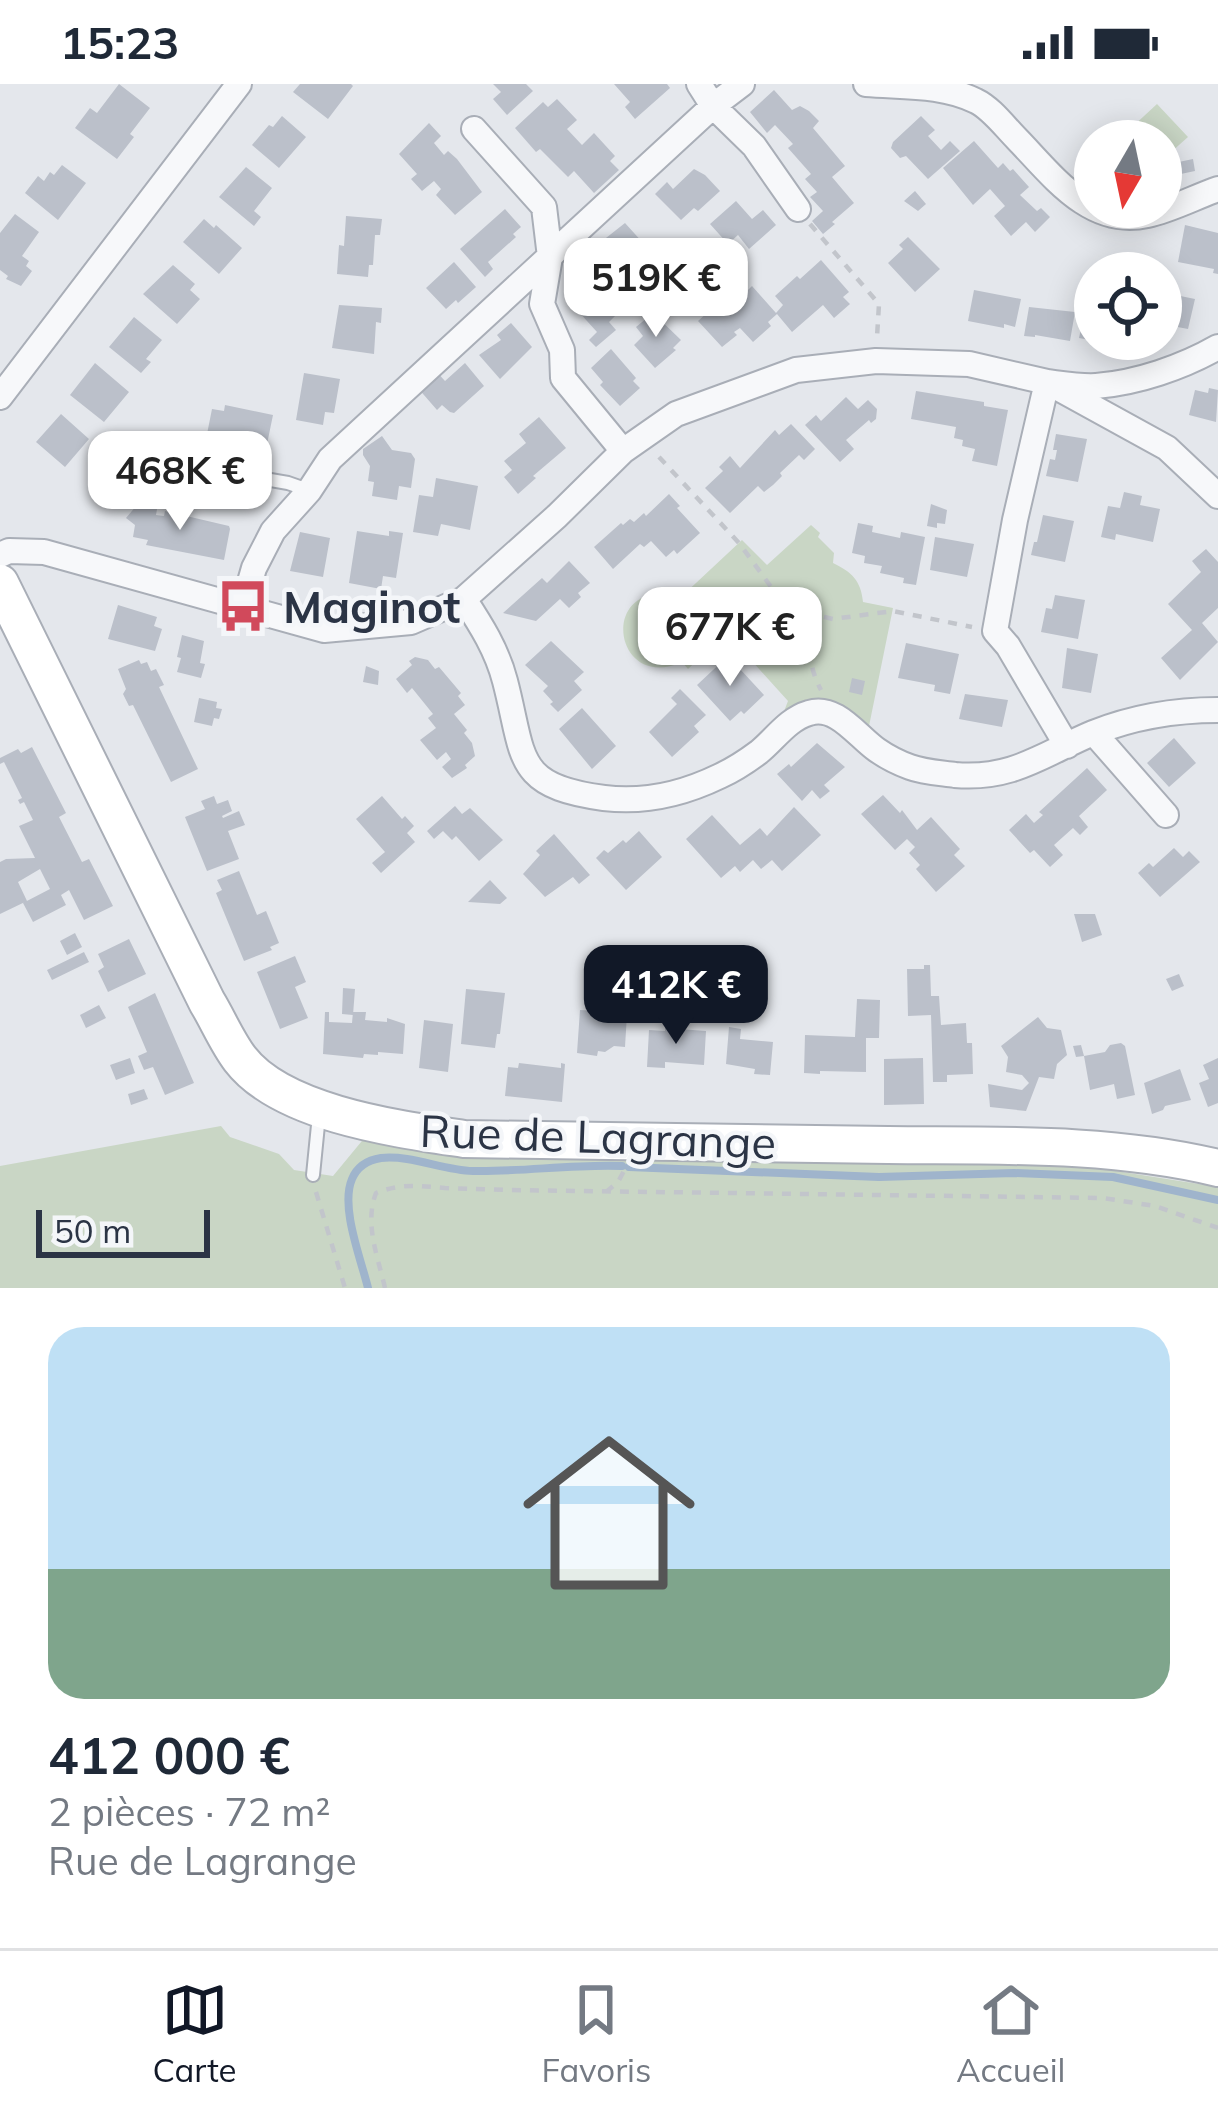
<!DOCTYPE html>
<html lang="fr">
<head>
<meta charset="utf-8">
<style>
	:root { --surface:#fff; --page:#f2f2f3; --text:#1f2937; --muted:#747a83; --line:#e0e1e3; --accent:#111827 }
	body { margin:0; font-family:Mulish,sans-serif; background:var(--page); color:var(--text); height:100vh; display:flex; flex-direction:column; font-size:45px; white-space:nowrap }
	* { box-sizing:border-box; margin:0 }
	p { font-size:39px; color:var(--muted) }
	.icon { flex:none; width:66px; height:66px; fill:none; stroke:currentColor; stroke-width:2; stroke-linecap:round; stroke-linejoin:round }
	.map { position:relative; height:1204px; overflow:hidden }
	.sheet { display:flex; flex-direction:column; background:var(--surface); flex:1 }
	.sheet>* { flex:none }
	.needle { width:78px; rotate:189deg }
	.tools { position:absolute; left:1074px; top:36px; display:grid; gap:24px }
	.tools a { display:grid; place-items:center; width:108px; height:108px; border-radius:50%; background:var(--surface); box-shadow:0 6px 30px #0003; font-size:60px }
	.scale { position:absolute; left:36px; bottom:30px; width:174px; box-sizing:border-box; padding-left:12px; border:6px solid #2b3445; border-top:0; font-size:33px; line-height:42px; white-space:nowrap; color:#2b3445; -webkit-text-stroke:9px #f4f6f9; paint-order:stroke }
	.price { position:absolute; translate:-50% -102px; padding:0 27px; border-radius:24px; background:#fff; color:#222; font-size:39px; line-height:78px; filter:drop-shadow(0 3px 6px #0008) }
	.price::after { content:''; position:absolute; left:50%; top:72px; width:36px; height:27px; margin-left:-18px; background:inherit; clip-path:polygon(0 0,100% 0,50% 100%) }
	.price.active { background:var(--accent); color:#fff }
	ul { padding:0; list-style:none }
	li { display:grid; align-content:center; gap:24px; height:636px; padding:0 48px }
	li+li { border-top:3px solid var(--line) }
	li span { display:grid; place-items:center; height:372px; border-radius:36px; color:#555 }
	li>.icon { margin-inline-start:auto }
	span .icon { width:216px; height:216px; fill:#fffc; stroke-width:1 }
	li b { font-size:51px }
	.status { display:flex; justify-content:space-between; align-items:center; height:84px; padding:0 60px; background:var(--surface); direction:ltr }
	.status svg { height:33px; fill:currentColor }
	.tab-bar { display:flex; justify-content:space-around; align-items:center; height:168px; border-top:3px solid var(--line); background:var(--surface); font-size:33px; color:var(--muted) }
	.tab-bar a { display:grid; justify-items:center; gap:6px }
	.tab-bar .active { color:var(--accent) }
	.map>svg:first-child { display:block }
	.green { fill:#c9d6c5 }
	.lines { fill:none; stroke-linecap:round; stroke-linejoin:round }
	.stream { stroke:#9fb4cc; stroke-width:8 }
	.building { fill:#bbc0ca }
	.lane-casing { stroke:#a9aeb7; stroke-width:16 }
	.street-casing { stroke:#a9aeb7; stroke-width:28 }
	.secondary-casing { stroke:#a9aeb7; stroke-width:40 }
	.path { stroke:#c2c5cb; stroke-width:4.5; stroke-dasharray:9 9; stroke-linecap:butt }
	.lane { stroke:#f7f8fa; stroke-width:12 }
	.street { stroke:#f7f8fa; stroke-width:24 }
	.secondary { stroke:#fff; stroke-width:36 }
	.labels { text-anchor:middle; dominant-baseline:central; stroke-width:9; stroke-linejoin:round; paint-order:stroke }
	.poi-label { font-size:45px; font-weight:bold; fill:#2b3445; stroke:#f4f6f9; text-anchor:start }
	.street-label { font-size:45px; fill:#2b3445; stroke:#f4f6f9 }
</style>
</head>
<body>
<div class="status"><b>15:23</b><svg viewBox="0 0 49 12"><path d="M0 12V9h3v3zM5 12V6h3v6zM10 12V3h3v9zM15 12V0h3v12zM26 1h20v11H26zM47 4h2v5h-2z"/></svg></div>
<div class="map">
<svg width="1218" height="1204" viewBox="0 0 1218 1204">
	<rect width="100%" height="100%" fill="#e4e7ec"/>
	<!-- green -->
	<path class="green" d="M1157 20 1188 53 1161 77V57H1117Z
		M811 441 820 449 818 453 834 469 833 479C852 488 861 497 863 518L893 524 868 647 783 630 788 617 733 556 708 566 688 585 682 578C611 610 597 490 681 513L742 456 767 481Z
		M221 1042 230 1053 279 1070 294 1086 333 1092 366 1052 1033 1074 1218 1103V1204H0V1082Z"/>
	<g class="lines">
		<!-- stream -->
		<path class="stream" d="M629 1083 879 1093 1014 1089 1113 1093 1218 1116
			M368 1204C361 1175 340 1123 352 1095 357 1083 368 1076 381 1074 412 1071 442 1086 473 1087 523 1088 572 1080 622 1082"/>
	</g>
	<!-- building -->
	<path class="building" d="M119 0 150 24 130 50 134 53 117 75 75 44 90 24 97 29Z
		M300 0H351L353 2 328 35 293 8Z
		M493 0H526L533 7 507 31 493 15 501 8Z
		M614 0H667L670 4 635 35 625 23 630 18Z
		M774 6 792 26 800 22 809 27 819 37 813 44 845 82 832 93 854 119 832 138 835 140 823 150 812 137 823 127 810 113 817 108 805 95 811 90 788 64 793 60 775 41 767 49 750 28Z
		M557 15 577 36 567 45 582 61 594 49 615 72 610 77 619 86 594 109 574 87 568 93 540 65 536 68 515 44 543 18 548 23Z
		M282 32 306 53 279 84 252 61 269 41 273 43Z
		M921 32 935 46 928 52 941 66 950 57 960 67 928 95 906 72 900 74 891 64 893 58Z
		M429 39 441 52 434 59 444 71 448 67 457 75 482 108 455 131 436 111 441 105 434 97 422 107 411 95 417 90 399 70Z
		M974 57 998 84 1003 79 1010 87 1013 85 1029 103 1020 111 1037 127 1041 124 1050 133 1035 148 1026 138 1011 152 994 132 1005 122 990 105 973 121 943 84Z
		M1193 75 1195 87 1176 91 1174 79Z
		M62 81 86 99 58 136 25 109 38 92 44 97 50 88 54 91Z
		M246 83 272 104 254 127 261 133 254 142 219 113Z
		M694 85 705 91 720 107 698 127 694 124 681 136 655 110 667 98 673 105Z
		M915 107 926 120 918 127 904 117Z
		M736 117 752 135 763 126 776 141 749 165 738 151 728 160 710 140Z
		M505 125 521 143 513 150 516 153 488 178 493 185 485 193 460 165Z
		M15 130 39 148 22 172 29 177 26 182 32 187 21 202 6 195 8 192 0 186V149Z
		M346 132 382 135 380 151H375L373 181H369L368 193 337 190 339 161 344 162Z
		M204 135 214 144 216 141 242 164 219 190 183 158Z
		M625 139 644 160 613 188 592 165Z
		M1185 141 1218 149V190L1213 189 1214 185 1178 178Z
		M908 153 940 185 915 208 888 179 903 165 899 161Z
		M821 176 849 208 843 213 850 220 834 234 823 221 792 248 777 230 768 238 771 242 753 258 740 244 734 248 737 251 722 263 698 237 721 216 729 225 752 202 776 229 783 221 775 212 797 192 800 195Z
		M454 178 476 203 458 219 456 216 446 225 426 204Z
		M173 181 195 200 190 206 200 215 177 240 143 210Z
		M586 197 616 231 609 238 616 246 596 263 589 256 597 248 567 215Z
		M974 206 1021 215 1015 243 1004 240V244L968 237Z
		M1161 208 1195 215 1188 245 1167 241 1166 246 1161 245Z
		M339 221 382 224 381 239 376 238 374 270 332 264Z
		M1086 221 1095 224V257L1079 254Z
		M1029 223 1075 228 1070 257 1035 251V253L1024 252Z
		M653 229 681 256 673 264 676 266 655 284 634 261 643 252 636 243Z
		M134 233 162 256 146 275 151 278 141 289 109 263Z
		M511 239 532 263 500 295 479 271 501 256 497 251Z
		M611 265 636 294 633 297 640 304 620 322 600 301 603 298 591 284Z
		M95 279 129 308 104 338 70 311Z
		M465 279 484 302 454 329 450 328 442 321 437 326 417 303 435 286 445 297Z
		M304 289 340 295 334 329 325 328 323 341 296 336Z
		M1209 304 1218 306 1216 338 1189 331 1195 306 1208 309Z
		M916 307 984 318V322L1008 326 997 382 972 377 975 365 962 362 963 356 954 354 956 343 911 335Z
		M846 313 858 325 868 316 877 325 876 335 871 339 869 336 846 356 854 365 840 378 805 341 816 331 821 337Z
		M225 321 273 331 266 365 218 356 217 362 205 360 212 325 224 327Z
		M61 330 89 355 65 383 36 358Z
		M539 333 566 364 533 392 536 394 518 410 504 393 512 386 504 377 526 359 519 350Z
		M791 340 815 365 804 376 799 371 780 389 782 392 773 401 764 408 758 402 730 429 705 404 723 387 719 383 730 372 740 384 775 346 779 351Z
		M1056 350 1087 355 1078 398 1046 392 1050 375 1055 376 1057 366H1053Z
		M382 352 392 366 411 369 415 375 411 404 399 402 397 416 372 412 374 398 368 397 370 382 363 371V365Z
		M436 394 478 402 470 446 441 440 438 452 413 448 419 411 433 413Z
		M1124 408 1142 412 1140 421 1160 425 1153 458 1116 450 1115 456 1101 453 1108 422 1120 424Z
		M669 410 680 422 677 424 700 449 677 470 674 466 666 473 651 457 644 463 640 460 613 485 594 463 621 439 623 441 630 435 634 438 644 429 646 432Z
		M931 420 947 426 945 440 937 439V444L927 442Z
		M137 421 157 425 156 431 164 432 165 427 229 442 230 445 224 476 146 461 148 456 133 453 135 441 126 434Z
		M1043 431 1074 437 1065 478 1031 471 1034 458H1037Z
		M858 439 873 442 872 448 900 454 901 448 925 453 916 501 903 499 904 494 880 489 882 482 864 479 865 472 852 469Z
		M357 447 389 452V447L403 449 396 494 383 492 381 505 349 499Z
		M300 448 330 454 323 493 290 487Z
		M935 453 974 460 967 493 930 486Z
		M1206 465 1218 478V524L1202 539 1218 558 1180 596 1161 574 1192 546 1168 520 1201 488 1192 477Z
		M569 477 590 499 578 509 581 513 569 524 560 515 536 537 503 529 542 494 547 499Z
		M1055 511 1085 516 1078 555 1041 548 1046 524 1052 525Z
		M118 521 157 533 154 542 162 545 155 567 108 555Z
		M182 551 204 557 200 579 205 580 201 594 177 588 181 574 177 573Z
		M551 557 584 588 574 597 582 606 558 628 550 620 553 618 543 607 548 602 525 581Z
		M906 559 959 570 950 610 934 607 935 601 898 594Z
		M1067 564 1098 570 1091 609 1062 604Z
		M728 572 764 611 744 630 741 627 730 637 697 601Z
		M415 573 428 576 435 585 439 583 461 609 458 612 465 621 454 630 467 646 464 649 472 659 475 672 465 681 467 684 452 694 442 683 451 675 446 668 437 676 420 656 436 644 428 634 433 630 412 604 407 609 396 595 412 581 409 577Z
		M139 576 141 580 147 578 151 587 156 585 164 601 159 603 198 685 171 698 133 621 129 622 123 610 126 605 118 585Z
		M366 582 379 587 378 601 363 598Z
		M852 594 865 597 862 611 849 608Z
		M680 605 706 631 694 642 699 648 672 673 649 648 677 620 671 614Z
		M965 610 1008 616 1002 643 959 635Z
		M199 614 217 618 216 624 222 625 219 635 214 634 212 642 194 638Z
		M582 624 616 662 592 685 559 645Z
		M1174 654 1196 679 1169 703 1147 679Z
		M817 659 845 683 824 701 830 707 820 715 812 706 802 717 777 690 789 680 791 683Z
		M32 663 66 729 59 733 82 778 89 775 113 822 84 836 69 806 61 811 66 821 33 838 23 819 50 805 40 785 18 798 27 817 0 830V778L6 775 35 774 19 742 33 736 24 718 20 720 18 716 22 714 4 678 0 680V674L18 665 21 669Z
		M1087 684 1107 706 1079 732 1088 743 1080 751 1073 744 1054 761 1063 771 1050 783 1034 766 1030 769 1009 746 1026 730 1034 739 1043 731 1039 728Z
		M883 711 900 729 902 726 917 746 931 733 960 765 954 771 965 782 936 808 916 785 920 781 909 769 915 763 907 755 895 766 861 730Z
		M214 712 217 720 228 716 232 727 222 732 223 734 239 727 245 741 228 747 239 775 207 787 185 733 205 725 201 717Z
		M382 712 402 735 405 732 414 742 407 749 415 758 381 789 372 779 385 768 356 735Z
		M455 722 462 730 470 724 503 756 479 777 456 752 452 756 443 747 434 755 427 747Z
		M794 723 821 751 782 787 772 776 761 785 753 776 740 788 735 782 721 794 686 755 712 731 740 761 760 744 767 752Z
		M639 747 662 773 626 806 596 774 604 766 608 769 623 756 626 759Z
		M554 750 590 791 579 800 573 793 545 813 523 790 540 771 536 767Z
		M1174 764 1183 773 1189 767 1200 778 1160 813 1138 789 1149 779 1153 783Z
		M239 787 257 831 266 827 279 859 270 863 272 866 244 877 216 809 222 806 217 796Z
		M490 796 507 814 500 820 468 818Z
		M1074 830H1095L1102 851 1082 858Z
		M75 849 82 863 67 871 60 857Z
		M129 855 146 890 108 908 98 887 104 883 98 870Z
		M84 868 89 878 52 896 47 886Z
		M295 872 306 898 295 903 308 934 280 945 257 888Z
		M924 881H930L931 912H939L941 941 966 939 967 959H972L973 990 947 991V998H933L931 931 908 932 907 885H924Z
		M1179 890 1184 902 1172 907 1166 895Z
		M723 894 737 895 734 923 720 921Z
		M343 904 355 905 353 931 342 930Z
		M466 905 505 909 500 950H497L495 964 461 960Z
		M155 909 194 999 165 1011 153 983 144 986 138 972 147 968 128 923Z
		M857 915 880 916 879 954H866V988L820 987V990L804 989 805 951 855 953Z
		M99 921 106 934 86 944 80 931Z
		M600 921 621 923 620 929 627 930 625 963 614 962 605 968 598 967 597 972 577 969 580 926 599 927Z
		M325 928H329V938L352 939 353 928H366L365 936 387 938V934L405 940 403 970 378 968V971L364 970 363 974 323 970Z
		M1038 933 1047 944 1061 946 1067 971 1057 980 1054 995 1039 993 1026 1027 990 1023 988 1000 1022 1006 1029 999 1022 991 1006 988 1008 973 1001 962Z
		M424 936 453 940 448 988 419 984Z
		M729 943 741 945 740 955 773 958 770 991 754 990 755 985 726 980Z
		M665 944 706 947 704 981 665 978V984L647 983 649 946 665 947Z
		M1121 959 1125 962 1135 1011 1117 1015 1114 1000 1090 1006 1084 972 1076 973 1073 962 1081 961 1084 972 1105 968 1110 961Z
		M130 974 135 989 116 996 110 981Z
		M923 974 924 1020 884 1021V975Z
		M1218 974V1019L1208 1023 1199 999 1209 995 1203 981Z
		M519 979 561 984V979L565 980 562 1018 505 1012 508 983 518 984Z
		M1180 985 1191 1016 1165 1022 1163 1026 1152 1030 1144 999Z
		M144 1005 148 1015 131 1021 128 1010Z"/>
	<g class="lines">
		<!-- lane casing -->
		<g class="lane-casing">
			<path id="lane" d="M188 396 214 398 236 390 288 399 308 406
				M313 1091 319 1031"/>
		</g>
		<!-- street casing -->
		<g class="street-casing">
			<path id="street" d="M699 0 713 22 754 62 798 125
				M866 0C902 3 942 0 976 17 991 24 1005 43 1017 55 1052 91 1090 144 1147 131 1171 126 1195 113 1218 105
				M474 45 544 123 550 173 542 220 562 266 563 294 623 367
				M0 313 239 0
				M0 471 9 467 44 468 324 546 411 538 464 515 557 432 623 367 676 330 796 286 876 277 969 280 1047 298 1167 364 1218 412
				M464 515C481 541 497 566 505 597 525 673 513 702 604 714 644 719 685 709 720 692 733 686 747 677 759 668 775 655 788 635 809 629 836 620 857 652 877 666 887 673 899 679 910 683 923 688 941 689 955 691 1013 696 1043 670 1093 649 1133 633 1175 626 1218 626
				M243 522 254 484 273 447 309 407 330 375 713 22 742 0
				M1094 649 1166 731
				M1067 662 1008 562 995 547 1015 436 1047 298C1063 300 1081 303 1096 302 1137 299 1183 283 1218 263"/>
		</g>
		<!-- secondary casing -->
		<g class="secondary-casing">
			<path id="secondary" d="M0 499 207 918C218 936 227 958 240 975 282 1030 398 1045 464 1055 605 1057 747 1059 888 1061 998 1062 1110 1058 1218 1084"/>
		</g>
		<!-- path -->
		<path class="path" d="M810 140 879 220 877 253
			M659 373 739 459 777 511 812 530 833 535 893 527 972 543
			M812 530C809 558 807 580 821 606
			M316 1108 345 1204
			M606 1108 618 1098 625 1085
			M385 1204C378 1173 364 1140 376 1109 401 1099 420 1102 445 1104 466 1105 486 1105 506 1106L1103 1114 1155 1122 1218 1144"/>
		<!-- lane -->
		<use href="#lane" class="lane"/>
		<!-- street -->
		<use href="#street" class="street"/>
		<!-- secondary -->
		<use href="#secondary" class="secondary"/>
	</g>
	<!-- icons -->
	<defs>
		<g id="bus-bare" transform="scale(4.14)"><path d="M-5-6H5V4H4V6H2V4H-2V6H-4V4H-5ZM-3.5-4V0h7V-4ZM-3.5 1.2v1.5H-2V1.2ZM2 1.2v1.5H3.5V1.2Z" fill="#d1495b" stroke="#f4f6f9" stroke-width="2.5" paint-order="stroke"/></g>
	</defs>
	<g fill-rule="evenodd">
		<use href="#bus-bare" x="243" y="522"/>
	</g>
	<g class="labels">
		<!-- poi labels -->
		<g class="poi-label">
			<text x="283" y="522">Maginot</text>
		</g>
		<!-- street labels -->
		<g class="street-label">
			<text transform="translate(598 1052) rotate(2)">Rue de Lagrange</text>
		</g>
	</g>
</svg>
<div class="tools">
<a><svg class="needle" viewBox="-14 -14 28 28"><path d="M0-13l5 13h-10z" fill="#e53935"/><path d="M0 13l5-13h-10z" fill="#747a83"/></svg></a>
<a><svg class="icon" aria-label="locate" viewBox="0 0 24 24"><circle cx="12" cy="12" r="6"/><path d="M12 2v4M12 18v4M2 12h4M18 12h4"/></svg></a>
</div>
<div class="scale">50 m</div>
<b class="price" style="left:656px;top:256px">519K €</b>
<b class="price" style="left:180px;top:449px">468K €</b>
<b class="price" style="left:730px;top:605px">677K €</b>
<b class="price active" style="left:676px;top:963px">412K €</b>
</div>
<section class="sheet">
<ul>
<li><span style="background:linear-gradient(#bfe0f5 65%,#7fa58c 0)"><svg class="icon" aria-label="home" viewBox="0 0 24 24"><path d="M3 11l9-7 9 7M6 9v11h12V9"/></svg></span><div><b>412 000 €</b><p>2 pièces · 72 m²</p><p>Rue de Lagrange</p></div></li>
</ul>
</section>
<nav class="tab-bar">
<a class="active"><svg class="icon" aria-label="map" viewBox="0 0 24 24"><path d="M3 6l6-2 6 2 6-2v14l-6 2-6-2-6 2zM9 4v14M15 6v14"/></svg>Carte</a>
<a><svg class="icon" aria-label="saved" viewBox="0 0 24 24"><path d="M7 4h10v16l-5-4-5 4z"/></svg>Favoris</a>
<a><svg class="icon" aria-label="home" viewBox="0 0 24 24"><path d="M3 11l9-7 9 7M6 9v11h12V9"/></svg>Accueil</a>
</nav>
</body>
</html>
